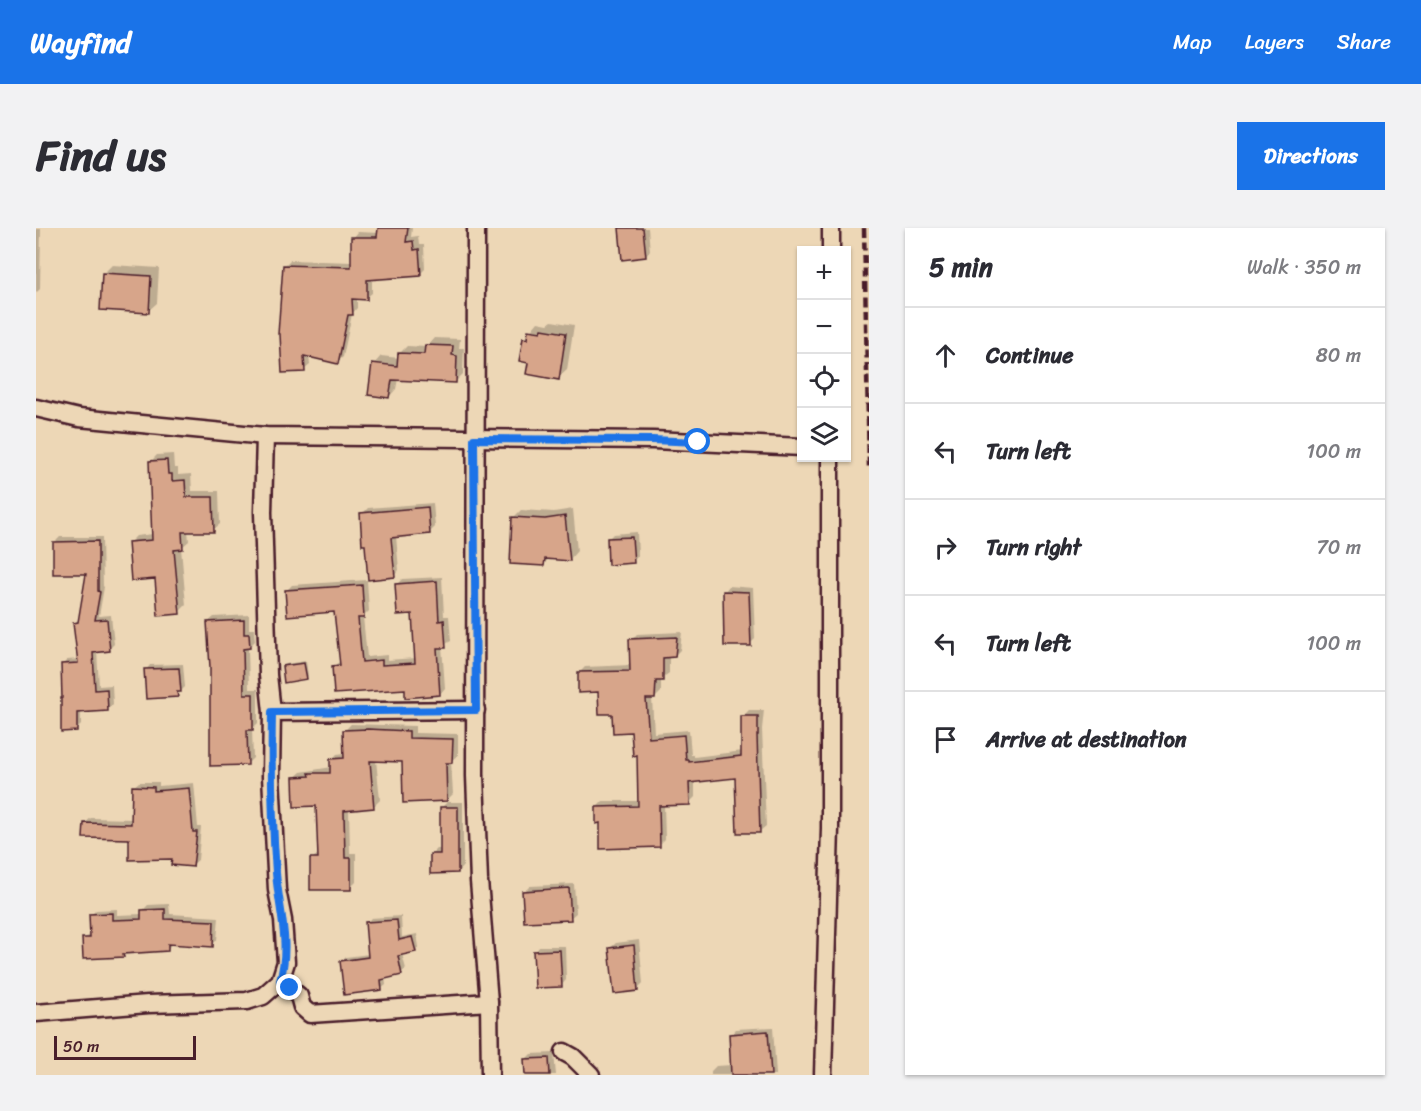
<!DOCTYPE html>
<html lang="en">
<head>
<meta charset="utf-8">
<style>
	:root { --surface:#fff; --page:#f2f2f3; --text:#2b2b33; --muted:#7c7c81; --line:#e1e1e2; --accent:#1a73e8 }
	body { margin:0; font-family:Sriracha,sans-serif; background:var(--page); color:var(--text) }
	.controls { position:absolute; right:18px; top:18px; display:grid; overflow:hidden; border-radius:0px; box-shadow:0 2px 4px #0004 }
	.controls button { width:54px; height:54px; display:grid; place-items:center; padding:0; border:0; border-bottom:2px solid var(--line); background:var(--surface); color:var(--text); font:30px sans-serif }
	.scale { position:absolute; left:18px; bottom:15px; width:142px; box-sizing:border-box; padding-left:6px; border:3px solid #4a1f2b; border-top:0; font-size:16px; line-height:21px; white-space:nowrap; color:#4a1f2b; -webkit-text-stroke:4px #edd7b6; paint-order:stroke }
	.stop { position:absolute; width:18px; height:18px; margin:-14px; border:4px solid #1a73e8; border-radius:50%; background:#fff }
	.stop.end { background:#1a73e8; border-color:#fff; box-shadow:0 2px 6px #0008 }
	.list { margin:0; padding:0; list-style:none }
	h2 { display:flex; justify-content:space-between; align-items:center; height:78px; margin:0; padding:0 24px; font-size:26px }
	h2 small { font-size:20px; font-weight:400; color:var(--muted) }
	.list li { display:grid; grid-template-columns:39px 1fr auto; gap:18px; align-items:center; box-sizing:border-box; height:96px; padding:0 24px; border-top:2px solid var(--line) }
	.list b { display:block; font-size:22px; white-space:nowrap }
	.list em { font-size:20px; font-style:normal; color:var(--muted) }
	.icon { flex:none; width:33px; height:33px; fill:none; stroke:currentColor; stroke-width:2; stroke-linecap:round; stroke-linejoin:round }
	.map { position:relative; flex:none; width:833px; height:847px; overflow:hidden; border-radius:0px }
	header { display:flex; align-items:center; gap:36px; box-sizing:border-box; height:84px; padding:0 30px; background:var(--accent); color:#fff }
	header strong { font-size:28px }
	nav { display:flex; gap:33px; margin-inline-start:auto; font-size:21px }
	.intro { display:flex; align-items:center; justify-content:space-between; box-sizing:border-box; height:144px; padding:0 36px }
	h1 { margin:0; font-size:42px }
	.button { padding:15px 27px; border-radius:0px; background:var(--accent); color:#fff; font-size:21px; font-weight:700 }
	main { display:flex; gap:36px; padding:0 36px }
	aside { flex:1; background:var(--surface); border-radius:0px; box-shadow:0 2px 4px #0004 }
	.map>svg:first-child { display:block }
	.shadow { fill:#0003 }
	.building { fill:#d7a58a; stroke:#4a1f2b; stroke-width:1.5 }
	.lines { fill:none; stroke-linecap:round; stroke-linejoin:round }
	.street-casing { stroke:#4a1f2b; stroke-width:21 }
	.street { stroke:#edd7b6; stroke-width:16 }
	.rail { stroke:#4a1f2b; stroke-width:4.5; stroke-dasharray:9 4.5; stroke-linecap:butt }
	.route { stroke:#1a73e8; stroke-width:8 }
</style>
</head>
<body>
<header>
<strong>Wayfind</strong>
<nav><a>Map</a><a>Layers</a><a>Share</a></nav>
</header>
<div class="intro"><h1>Find us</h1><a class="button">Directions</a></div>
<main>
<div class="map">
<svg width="833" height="847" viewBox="0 0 833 847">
	<rect width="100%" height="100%" fill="#edd7b6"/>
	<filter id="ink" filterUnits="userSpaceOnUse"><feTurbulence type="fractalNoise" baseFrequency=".0167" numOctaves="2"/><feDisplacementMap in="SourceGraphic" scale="12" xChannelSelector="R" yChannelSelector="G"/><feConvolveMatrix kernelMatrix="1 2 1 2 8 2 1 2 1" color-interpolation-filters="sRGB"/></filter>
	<g filter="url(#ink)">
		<g class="shadow">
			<polygon points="344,0 376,0 375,9 382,8 383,17 388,17 389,41 384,46 336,50 336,65 330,70 321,70 321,80 316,86 307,129 301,134 273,128 274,137 268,142 248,38 254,32 317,34 317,10 322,4 343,5"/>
			<polygon points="584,0 612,0 614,23 610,28"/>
			<polygon points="0,1 5,1 4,61 0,65"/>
			<polygon points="76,37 123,40 121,75 112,83 67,46"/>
			<polygon points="516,93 538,97 531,142 522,150 493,134 488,111 502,94 512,96"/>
			<polygon points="398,110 424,111 423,120 428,120 427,146 419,154 362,151 360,161 353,169 338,136 345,128 363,130 363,126 371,118 390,119"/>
			<polygon points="137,226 138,240 142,240 142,247 155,246 156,263 183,263 184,296 177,302 152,303 153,313 145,320 150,377 143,384 94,314 100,308 117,306 115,233 121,227"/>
			<polygon points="397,275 399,299 393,305 360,308 363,342 358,348 326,286 332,280"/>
			<polygon points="537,281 541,323 534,331 514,330 507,336 477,290 485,282 518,284"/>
			<polygon points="601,304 602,328 597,333 572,311 577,306"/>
			<polygon points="24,309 66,309 67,358 68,359 63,388 75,387 78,416 73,421 61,423 63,458 76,457 77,476 72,481 45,483 45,497 40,502 26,437 31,432 43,431 39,395 44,390 52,344 19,314"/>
			<polygon points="406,349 408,388 413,388 415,413 406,418 409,460 404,466 370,460 298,438 304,433 300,382 250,363 256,357 331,352 333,383 327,389 331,429 351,427 351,432 380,430 377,384 361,356 366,351"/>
			<polygon points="693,358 717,360 719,411 714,416 689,363"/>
			<polygon points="213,387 213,401 218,401 219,413 212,420 213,461 222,461 222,495 216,501 217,530 212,535 175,438 172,394 178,389"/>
			<polygon points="646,404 644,422 638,428 633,428 633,445 625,451 625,464 619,470 616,470 618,505 653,502 655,527 658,527 658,529 707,523 707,488 713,482 728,482 726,501 730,598 724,603 701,548 659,553 659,569 653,575 628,576 629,611 623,617 566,594 561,579 567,573 603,573 602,526 596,502 578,484 564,462 543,445 549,439 595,437 595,412 601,406"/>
			<polygon points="270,433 272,448 270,450 248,438 250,436"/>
			<polygon points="147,436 149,459 141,467 110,442 114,437"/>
			<polygon points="315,496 379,498 379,505 422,506 422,527 415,533 417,566 411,572 367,533 340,532 344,572 338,578 313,581 314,625 320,625 320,654 314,660 276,631 283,625 282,577 258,550 265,544 296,539 295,532 301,526 309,525 309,502"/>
			<polygon points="103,554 123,554 123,558 158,555 162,599 165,599 162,632 156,637 94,610 49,595 55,590 97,591 97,559"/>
			<polygon points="411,574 427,574 427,638 422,644 395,627 401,621 406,621 405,580"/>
			<polygon points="538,656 540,685 534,690 488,664 494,658"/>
			<polygon points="133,676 134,686 183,689 181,712 176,717 136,715 131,722 90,725 87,728 48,711 55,706 55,687 60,682 81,681 81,687 107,686 107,682 112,677"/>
			<polygon points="365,688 366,709 381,706 383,719 379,723 366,726 370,741 365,745 349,749 350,757 345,761 305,734 310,729 333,726 330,695 335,690"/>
			<polygon points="603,712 607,756 602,761 574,720 580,715"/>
			<polygon points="504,718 529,718 530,752 525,758 499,724"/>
			<polygon points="737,799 740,847 675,847 675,843 680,838 696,837 695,807 700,801"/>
			<polygon points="518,825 520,847 490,847 489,832 495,826"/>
		</g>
		<g class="building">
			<polygon points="342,0 372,0 370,14 377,13 378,22 383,21 385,48 331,52 331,72 316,71 317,87 312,87 302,136 268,128 269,144 246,145 244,106 242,106 247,37 315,39 315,9 341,9"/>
			<polygon points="583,0 607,0 610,29 586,32"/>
			<polygon points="66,45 115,48 113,85 64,82"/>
			<polygon points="506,101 530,105 523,152 490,146 492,135 483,133 487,110 491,111 492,102 505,104"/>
			<polygon points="389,117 417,118 416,127 421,128 420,155 356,152 353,170 332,167 336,135 361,138 362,125 388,126"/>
			<polygon points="131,232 132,246 136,246 136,253 149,252 150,269 177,269 178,304 146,304 147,321 138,322 144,386 122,388 119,351 95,353 92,314 116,312 113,233"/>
			<polygon points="392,279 394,306 355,310 359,349 332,352 329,317 326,317 324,285"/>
			<polygon points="529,288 534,333 509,331 508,338 474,336 476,289 509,291"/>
			<polygon points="596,309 598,335 572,337 571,310"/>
			<polygon points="62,313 62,363 64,364 59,392 71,391 74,423 57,425 59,462 71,461 72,483 41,485 41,503 25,504 25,470 26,470 25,436 42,435 37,395 42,394 50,346 17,346 17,314"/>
			<polygon points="401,353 403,393 408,392 410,420 401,420 404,467 369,470 369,461 298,466 296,438 304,437 298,384 251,388 249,362 326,357 328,390 322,390 326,434 346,432 346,437 379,435 376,386 361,387 359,356"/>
			<polygon points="687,363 713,364 715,418 688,418"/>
			<polygon points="208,392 208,406 213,406 214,420 207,421 208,466 217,466 217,502 211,502 212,537 174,538 174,439 171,394"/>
			<polygon points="641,409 639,429 627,430 627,453 620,453 619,471 610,471 613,510 648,507 650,532 653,532 653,534 705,528 705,488 722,488 722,507 721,507 724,605 701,605 699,550 653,555 654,577 623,578 624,619 564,621 564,595 560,596 560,579 602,578 601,527 597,528 595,504 577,505 576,486 563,486 562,464 542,465 542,444 594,443 593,411"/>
			<polygon points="268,435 271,451 248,455 246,438"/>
			<polygon points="143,440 145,464 141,464 142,469 110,471 108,441"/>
			<polygon points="332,501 373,503 373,510 417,511 416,535 410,535 411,573 367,575 366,534 334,533 338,580 308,583 308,585 309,630 315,630 315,662 274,662 274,630 282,630 280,578 258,579 257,549 274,548 273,545 294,545 294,531 308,530 307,502"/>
			<polygon points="96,558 118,559 118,563 153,560 157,604 161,604 157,639 135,637 136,631 93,632 93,611 47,610 48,595 95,596"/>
			<polygon points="404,579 422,579 422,645 394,646 394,626 404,626"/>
			<polygon points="533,660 535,692 488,694 486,663"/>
			<polygon points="129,681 129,691 178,693 177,719 132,716 132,723 87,726 88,729 47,731 46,710 54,710 53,686 76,685 76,692 105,691 105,682"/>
			<polygon points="361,692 363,712 376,709 380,724 362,728 366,747 345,752 346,762 308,767 304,733 332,729 329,694"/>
			<polygon points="598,717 602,763 578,766 573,720"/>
			<polygon points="524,722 526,759 499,760 497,723"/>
			<polygon points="732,803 735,847 695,847 693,806"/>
			<polygon points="513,830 514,847 489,847 488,831"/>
		</g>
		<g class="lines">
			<defs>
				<g id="street">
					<polyline points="440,0 439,548 443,653 453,774 454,847"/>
					<polyline points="795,0 795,22"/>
					<polyline points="0,180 43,190 229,208 617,212 766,219"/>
					<polyline points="236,484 440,482"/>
					<polyline points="244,753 263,768 266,779 274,786 453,774"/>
					<polyline points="0,785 112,776 211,773 227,768 244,753 250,734 247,692 241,662 235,548 236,484 232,447 227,284 229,208"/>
					<polyline points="528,824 537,829 555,847"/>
					<polyline points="787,847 794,600 794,230"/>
				</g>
			</defs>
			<use href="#street" class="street-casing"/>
			<use href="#street" class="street"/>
			<polyline class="rail" points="828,0 833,241"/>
		</g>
	</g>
	<g class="lines" filter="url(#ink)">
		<path class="route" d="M254 760 244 753C255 714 243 683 240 645 236 591 235 538 236 484L440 482 438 211 616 212 662 214"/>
	</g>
</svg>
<div class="controls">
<button>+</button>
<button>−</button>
<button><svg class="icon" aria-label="locate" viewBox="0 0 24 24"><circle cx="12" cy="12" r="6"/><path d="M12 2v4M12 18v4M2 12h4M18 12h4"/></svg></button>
<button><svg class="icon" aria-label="layers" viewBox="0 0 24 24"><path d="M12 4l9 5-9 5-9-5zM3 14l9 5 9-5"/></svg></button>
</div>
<div class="scale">50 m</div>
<div class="stop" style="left:662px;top:214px"></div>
<div class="stop end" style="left:254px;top:760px"></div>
</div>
<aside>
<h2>5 min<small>Walk · 350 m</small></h2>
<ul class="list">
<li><svg class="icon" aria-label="ahead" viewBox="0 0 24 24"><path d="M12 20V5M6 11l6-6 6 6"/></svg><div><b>Continue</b></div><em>80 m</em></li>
<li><svg class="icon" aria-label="left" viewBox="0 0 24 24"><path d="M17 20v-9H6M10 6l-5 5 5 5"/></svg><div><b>Turn left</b></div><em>100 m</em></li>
<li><svg class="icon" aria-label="right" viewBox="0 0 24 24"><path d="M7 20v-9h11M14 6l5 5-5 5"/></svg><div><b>Turn right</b></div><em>70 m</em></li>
<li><svg class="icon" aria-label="left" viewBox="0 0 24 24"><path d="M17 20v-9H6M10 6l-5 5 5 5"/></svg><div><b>Turn left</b></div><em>100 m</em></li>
<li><svg class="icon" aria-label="arrive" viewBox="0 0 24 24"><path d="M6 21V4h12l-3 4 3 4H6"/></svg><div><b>Arrive at destination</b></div></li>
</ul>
</aside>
</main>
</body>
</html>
